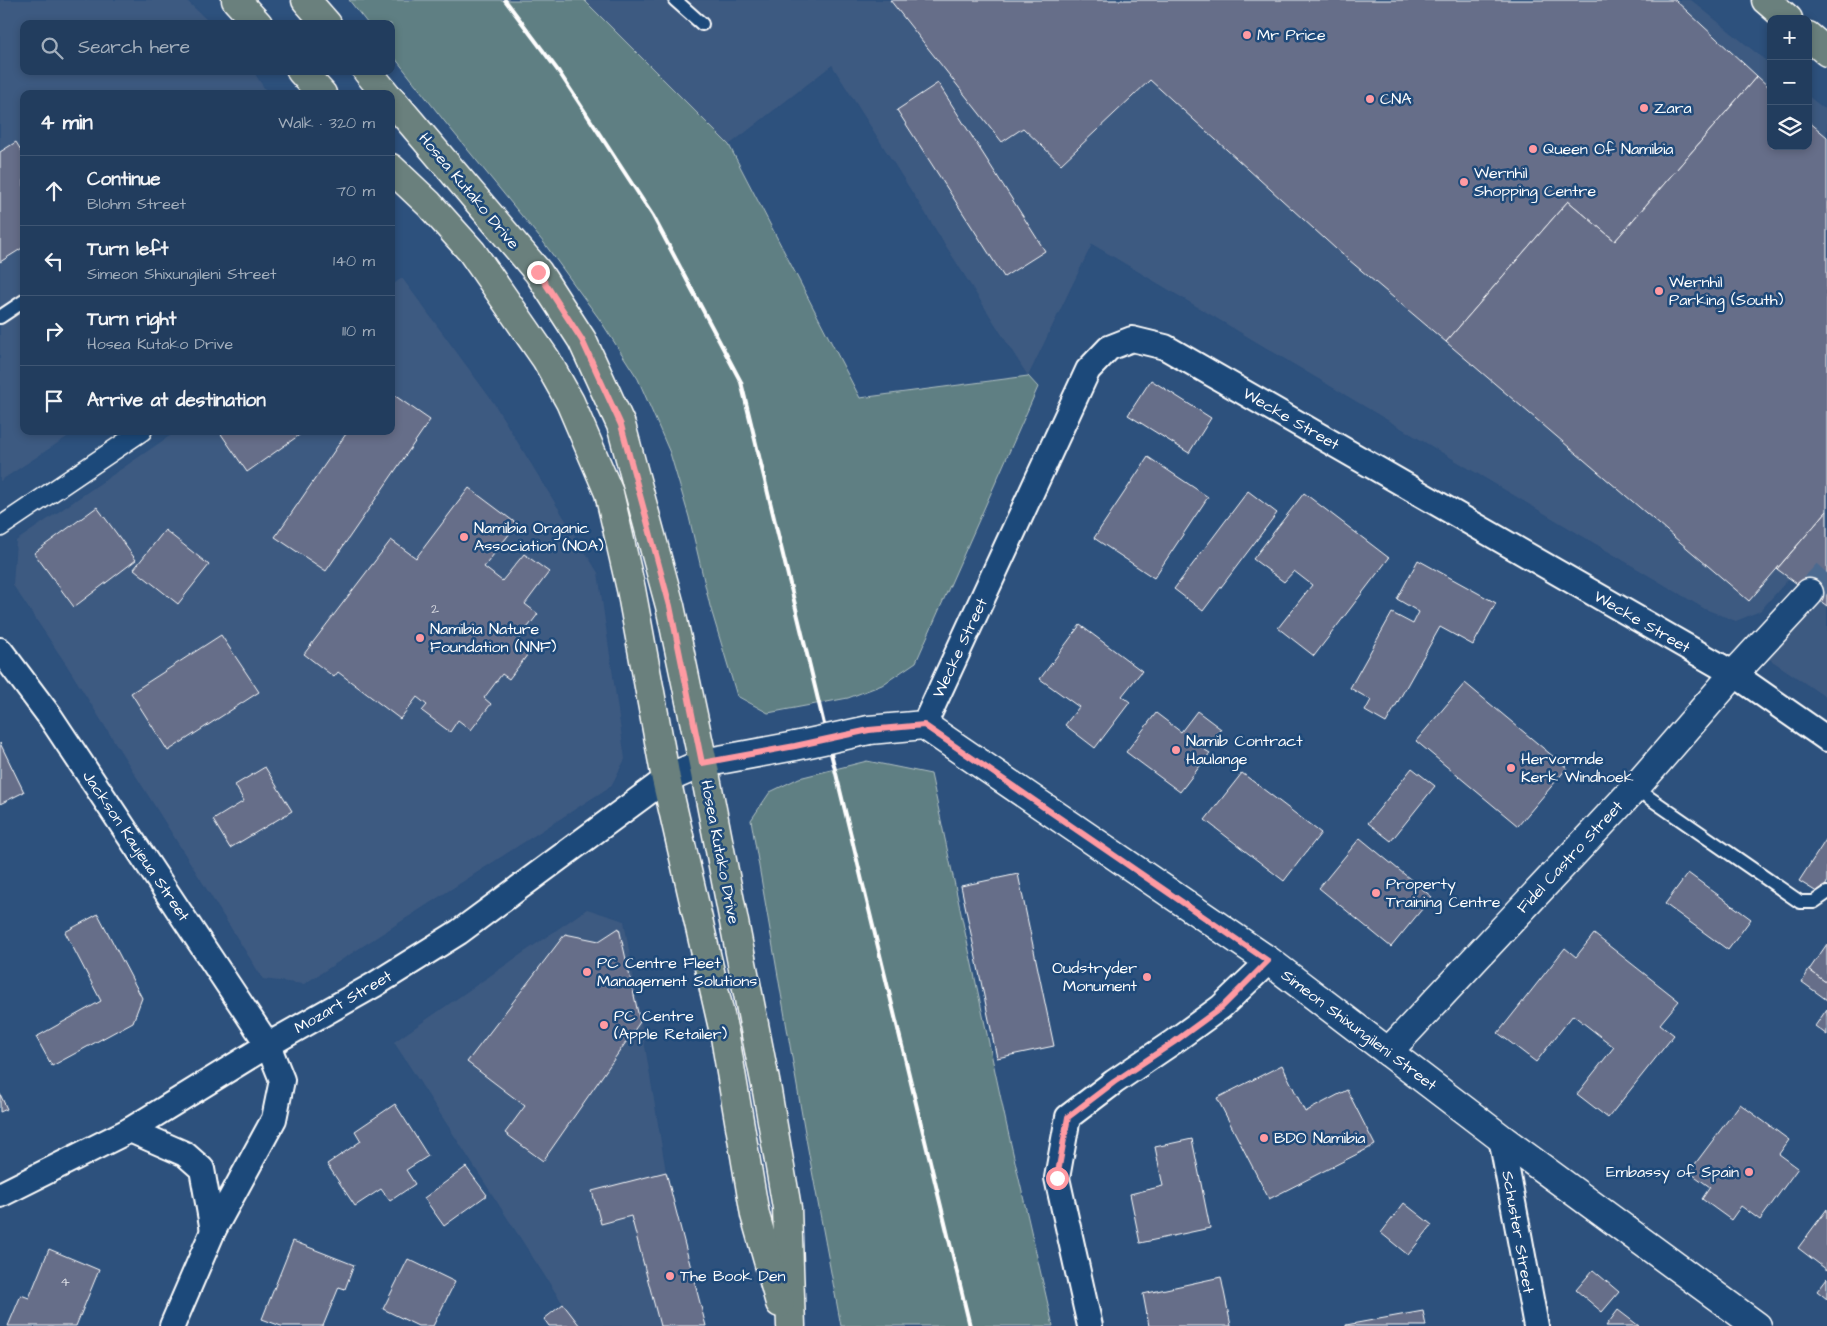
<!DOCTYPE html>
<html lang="en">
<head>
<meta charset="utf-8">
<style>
	:root { --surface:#223d5e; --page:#2e4867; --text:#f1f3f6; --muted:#a2aebc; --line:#3f5673 }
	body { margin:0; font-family:"Architects Daughter",sans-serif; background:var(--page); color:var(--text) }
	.controls { position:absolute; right:15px; top:15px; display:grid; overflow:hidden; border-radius:10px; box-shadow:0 2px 8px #0003 }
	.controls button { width:45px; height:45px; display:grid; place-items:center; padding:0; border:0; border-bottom:1px solid var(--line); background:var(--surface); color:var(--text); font:25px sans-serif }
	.stop { position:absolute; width:15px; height:15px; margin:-11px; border:4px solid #ff9aa2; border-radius:50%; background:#fff }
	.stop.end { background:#ff9aa2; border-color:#fff; box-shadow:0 1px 5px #0008 }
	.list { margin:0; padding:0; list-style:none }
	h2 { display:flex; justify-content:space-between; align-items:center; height:65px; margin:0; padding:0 20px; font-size:21px }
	h2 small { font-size:16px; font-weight:400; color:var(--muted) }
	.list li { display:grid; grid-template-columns:32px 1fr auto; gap:15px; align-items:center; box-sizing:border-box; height:70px; padding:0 20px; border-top:1px solid var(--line) }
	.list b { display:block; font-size:19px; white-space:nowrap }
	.list p { margin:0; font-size:16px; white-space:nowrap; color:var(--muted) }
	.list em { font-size:16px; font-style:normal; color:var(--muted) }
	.icon { flex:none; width:28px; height:28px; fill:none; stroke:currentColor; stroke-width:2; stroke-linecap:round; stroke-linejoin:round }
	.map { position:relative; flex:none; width:1827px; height:1326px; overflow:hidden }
	.search { position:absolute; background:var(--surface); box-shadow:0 2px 8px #0003; left:20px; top:20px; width:375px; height:55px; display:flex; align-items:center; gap:12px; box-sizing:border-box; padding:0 18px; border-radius:10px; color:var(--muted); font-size:19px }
	.panel { position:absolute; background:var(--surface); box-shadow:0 2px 8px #0003; left:20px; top:90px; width:375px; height:345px; border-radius:10px }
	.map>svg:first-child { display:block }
	.built { fill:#3e5a81 }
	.green { fill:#5f7f83; stroke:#afbfc1 }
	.building { fill:#666e89; stroke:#fff }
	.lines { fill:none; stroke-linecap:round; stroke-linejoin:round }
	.tertiary-tunnel { stroke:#4c6b90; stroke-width:28; stroke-dasharray:28 14; stroke-linecap:butt }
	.service-casing { stroke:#fff; stroke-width:16 }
	.pedestrian-casing { stroke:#fff; stroke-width:22 }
	.minor-casing { stroke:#fff; stroke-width:28 }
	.tertiary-casing { stroke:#fff; stroke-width:31 }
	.primary-casing { stroke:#fff; stroke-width:31 }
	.service { stroke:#1f4a7a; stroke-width:12 }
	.pedestrian { stroke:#1f4a7a; stroke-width:19 }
	.minor { stroke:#1f4a7a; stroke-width:24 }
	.tertiary { stroke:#1f4a7a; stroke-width:28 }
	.primary { stroke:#6a807d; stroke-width:28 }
	.rail { stroke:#fff; stroke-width:4 }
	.tertiary-bridge-casing { stroke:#fff; stroke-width:31; stroke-linecap:butt }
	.tertiary-bridge { stroke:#1f4a7a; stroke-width:28 }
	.route { stroke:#ff9aa2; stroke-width:6 }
	.poi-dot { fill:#ff9aa2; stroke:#1f4a7a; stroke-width:2 }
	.labels { text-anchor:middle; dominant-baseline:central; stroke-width:5; stroke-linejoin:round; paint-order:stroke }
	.number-label { font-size:14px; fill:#d9dbe2 }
	.poi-label { font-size:16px; fill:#fff; stroke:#1f4a7a; text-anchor:start }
	.street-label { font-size:16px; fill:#fff; stroke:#1f4a7a }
</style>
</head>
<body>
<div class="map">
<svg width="1827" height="1326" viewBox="0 0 1827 1326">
	<rect width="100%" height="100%" fill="#2d517d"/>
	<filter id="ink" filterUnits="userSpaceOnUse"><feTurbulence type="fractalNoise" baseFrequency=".02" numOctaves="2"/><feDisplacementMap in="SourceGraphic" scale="10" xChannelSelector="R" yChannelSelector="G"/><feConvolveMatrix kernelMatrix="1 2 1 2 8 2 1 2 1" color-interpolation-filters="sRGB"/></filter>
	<g filter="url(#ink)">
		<g class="built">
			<polygon points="0,0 186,0 211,24 24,24 24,71 253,71 268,94 24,94 24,431 76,431 0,481"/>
			<polygon points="584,0 1691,0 1771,65 1771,146 1808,146 1808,96 1827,111 1827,536 1760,611 1736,621 1705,609 1092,244 1028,376 832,65 729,145"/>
			<polygon points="402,278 493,402 598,573 625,759 611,786 304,984 263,979 66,664 13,585 16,541 177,431 391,431 391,286"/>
			<polygon points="1827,573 1827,698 1756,650"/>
			<polygon points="587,909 624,921 666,1172 706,1326 580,1326 563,1304 394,1042"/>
		</g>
		<g class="green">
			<polygon points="349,0 584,0 729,145 860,398 1028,376 1038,387 916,662 882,685 848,698 768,713 737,696 710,606 689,517 670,453 638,379 600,320 544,243 445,122 391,53 391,24 368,24"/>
			<polygon points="867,761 931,774 1007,1127 1053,1326 841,1326 807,1144 751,820 770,792 799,778"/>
		</g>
		<g class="building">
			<polygon points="890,0 1675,0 1757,76 1615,241 1568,201 1446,342 1336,249 1150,80 1061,164 1023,128 1002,142"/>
			<polygon points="1757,76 1771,89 1771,146 1808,146 1808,121 1827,137 1827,511 1749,601 1446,342 1568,201 1615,241"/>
			<polygon points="938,83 1045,251 1004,277 897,110"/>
			<polygon points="16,142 24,155 24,247 0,262 0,152"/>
			<polygon points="1151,380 1211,418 1189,453 1128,415"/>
			<polygon points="391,393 430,420 326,571 275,537 348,431 391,431"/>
			<polygon points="219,431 305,431 247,472"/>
			<polygon points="1148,457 1208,497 1154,578 1094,538"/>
			<polygon points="469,488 517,524 484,567 502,581 524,554 549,572 525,604 538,614 518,640 531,650 509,679 502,674 484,698 491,704 471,730 458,720 450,732 422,711 427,705 417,697 400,719 338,672 334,677 304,654 391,540 416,558"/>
			<polygon points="1248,491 1277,513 1203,611 1174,589"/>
			<polygon points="1304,493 1389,558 1314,656 1278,628 1312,585 1294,571 1284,582 1253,559"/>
			<polygon points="97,507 136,560 74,607 34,553"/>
			<polygon points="1827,511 1827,606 1777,569"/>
			<polygon points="165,530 209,565 178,604 134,569"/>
			<polygon points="1418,560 1496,603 1473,645 1440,627 1386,723 1365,711 1371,700 1350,688 1392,613 1413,624 1419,612 1397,599"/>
			<polygon points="1080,625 1142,671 1122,696 1130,702 1095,748 1065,725 1079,707 1040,679"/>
			<polygon points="221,635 259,692 168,751 131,693"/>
			<polygon points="1465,683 1567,768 1518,826 1416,741"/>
			<polygon points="1197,711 1221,729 1205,750 1210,753 1180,792 1126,752 1156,713 1181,732"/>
			<polygon points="0,743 24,792 0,804"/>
			<polygon points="265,767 292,811 230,848 213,820 244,801 235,785"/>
			<polygon points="1412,768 1435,786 1391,841 1368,823"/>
			<polygon points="1242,773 1321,833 1284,881 1205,820"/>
			<polygon points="1360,838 1432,897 1391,947 1319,888"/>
			<polygon points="1827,838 1827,883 1820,894 1799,881"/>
			<polygon points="1688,873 1751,919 1728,950 1665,904"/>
			<polygon points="1018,874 1054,1046 997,1058 961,886"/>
			<polygon points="98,914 142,998 133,1022 52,1066 36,1037 101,1001 65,932"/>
			<polygon points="619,928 640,1022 543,1161 505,1133 525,1106 467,1062 565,934 599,941"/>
			<polygon points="1594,934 1679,1001 1660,1024 1674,1035 1608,1118 1577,1094 1614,1047 1573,1015 1536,1062 1498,1033 1565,948 1576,957"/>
			<polygon points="1827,944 1827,983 1809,970"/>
			<polygon points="1809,970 1827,983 1827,1000 1802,982"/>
			<polygon points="1827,1009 1827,1035 1815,1026"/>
			<polygon points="1282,1065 1305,1112 1347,1090 1375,1145 1269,1199 1217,1098"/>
			<polygon points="0,1094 7,1109 0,1112"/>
			<polygon points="395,1104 428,1156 406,1170 415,1184 390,1201 381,1189 355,1206 327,1164 361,1141 355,1131"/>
			<polygon points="1740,1104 1789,1140 1779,1154 1798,1168 1760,1220 1741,1206 1731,1220 1702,1199 1710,1187 1689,1172"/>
			<polygon points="1192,1139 1210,1228 1140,1243 1130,1194 1163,1186 1155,1147"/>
			<polygon points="466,1167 487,1195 444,1226 424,1198"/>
			<polygon points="666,1172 706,1326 660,1326 631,1216 601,1224 592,1191"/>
			<polygon points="1404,1203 1432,1225 1408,1255 1381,1233"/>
			<polygon points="1827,1209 1827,1270 1798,1248"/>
			<polygon points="293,1241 354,1265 345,1289 339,1287 323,1326 281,1326 262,1319"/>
			<polygon points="49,1249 99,1270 76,1326 8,1326 21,1295 29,1298"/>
			<polygon points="408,1259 455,1282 433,1326 418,1326 383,1309"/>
			<polygon points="1593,1270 1619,1292 1602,1312 1576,1290"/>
			<polygon points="1221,1277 1231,1326 1149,1326 1143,1294"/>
			<polygon points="1827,1278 1827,1299 1817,1291"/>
			<polygon points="563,1304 580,1326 549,1326 544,1319"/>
			<polygon points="1618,1310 1639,1326 1606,1326"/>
			<polygon points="1423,1311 1426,1326 1346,1326 1346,1325"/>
		</g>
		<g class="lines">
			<polyline class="tertiary-tunnel" points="1809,593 1827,573"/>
			<defs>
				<g id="service">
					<polyline points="675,0 702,24"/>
					<polyline points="0,317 24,301"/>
					<polyline points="1635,788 1800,902 1814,902 1827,893"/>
				</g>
				<polyline id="pedestrian" points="0,527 142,431"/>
				<g id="minor">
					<polyline points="0,650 51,718 268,1045 282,1080 274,1119 213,1231 172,1326"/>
					<polyline points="924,725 1088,370 1109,348 1132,339 1165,347 1734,674 1827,739"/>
					<polyline points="130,1130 185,1154 202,1169 213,1231"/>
					<polyline points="1501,1138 1536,1326"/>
					<polyline points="0,1195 130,1130 268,1045 374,985 459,932 666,779"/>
					<polyline points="1090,1326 1057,1178 1068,1117 1114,1082 1173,1042 1221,1007 1269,961"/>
				</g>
				<g id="tertiary">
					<polyline points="869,730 924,725 1269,961 1501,1138 1757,1326"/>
					<polyline points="666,779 703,763 795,746"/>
					<polyline points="1388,1052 1635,788 1734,674 1809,593"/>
				</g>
				<g id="primary">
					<polyline points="236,0 258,24"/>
					<polyline points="306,0 327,24"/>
					<polyline points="1766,0 1788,19"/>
					<polyline points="1808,36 1827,52"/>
					<polyline points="301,71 322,94"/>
					<polyline points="367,71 386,94"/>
					<polyline points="391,99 538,272 582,340 621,425 670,606 703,763 767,1091 787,1208 791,1326"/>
					<polyline points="391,168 429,204 472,252 546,359 570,402 609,493 631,589 666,779 725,1037 755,1215 780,1303"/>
				</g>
			</defs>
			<use href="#service" class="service-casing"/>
			<use href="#pedestrian" class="pedestrian-casing"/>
			<use href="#minor" class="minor-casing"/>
			<use href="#tertiary" class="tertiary-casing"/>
			<use href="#primary" class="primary-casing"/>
			<use href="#service" class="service"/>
			<use href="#pedestrian" class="pedestrian"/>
			<use href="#minor" class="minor"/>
			<use href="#tertiary" class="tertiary"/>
			<use href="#primary" class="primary"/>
			<polyline class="rail" points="505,0 559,72 653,216 741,382 970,1326"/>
			<defs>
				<polyline id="tertiary-bridge" points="795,746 869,730"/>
			</defs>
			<use href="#tertiary-bridge" class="tertiary-bridge-casing"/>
			<use href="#tertiary-bridge" class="tertiary-bridge"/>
		</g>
	</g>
	<g class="lines" filter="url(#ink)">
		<polyline class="route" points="538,272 582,340 621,425 670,606 702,763 795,746 869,730 924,725 1268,961 1222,1007 1174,1042 1114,1082 1068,1117 1057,1178"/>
	</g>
	<g class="poi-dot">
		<circle cx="1247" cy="35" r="5"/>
		<circle cx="1370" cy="99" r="5"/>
		<circle cx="1644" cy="108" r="5"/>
		<circle cx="1533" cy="149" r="5"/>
		<circle cx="1464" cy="182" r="5"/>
		<circle cx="1659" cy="291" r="5"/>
		<circle cx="464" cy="537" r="5"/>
		<circle cx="420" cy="638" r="5"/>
		<circle cx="1176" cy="750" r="5"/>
		<circle cx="1511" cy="768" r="5"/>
		<circle cx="1376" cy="893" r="5"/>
		<circle cx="587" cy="972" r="5"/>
		<circle cx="1147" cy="977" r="5"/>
		<circle cx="604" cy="1025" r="5"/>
		<circle cx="1264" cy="1138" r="5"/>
		<circle cx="1749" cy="1172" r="5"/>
		<circle cx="670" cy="1276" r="5"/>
	</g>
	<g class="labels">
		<g class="number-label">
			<text x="435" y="609">2</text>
			<text x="65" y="1282">4</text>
		</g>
		<g class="poi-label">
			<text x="1257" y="35">Mr Price</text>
			<text x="1380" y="99">CNA</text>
			<text x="1654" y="108">Zara</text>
			<text x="1543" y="149">Queen Of Namibia</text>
			<text x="1474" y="173">Wernhil<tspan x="1474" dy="18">Shopping Centre</tspan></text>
			<text x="1669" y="282">Wernhil<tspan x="1669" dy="18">Parking (South)</tspan></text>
			<text x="474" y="528">Namibia Organic<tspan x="474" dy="18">Association (NOA)</tspan></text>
			<text x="430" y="629">Namibia Nature<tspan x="430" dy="18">Foundation (NNF)</tspan></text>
			<text x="1186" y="741">Namib Contract<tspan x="1186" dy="18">Haulange</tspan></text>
			<text x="1521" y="759">Hervormde<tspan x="1521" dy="18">Kerk Windhoek</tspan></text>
			<text x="1386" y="884">Property<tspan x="1386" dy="18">Training Centre</tspan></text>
			<text x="597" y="963">PC Centre Fleet<tspan x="597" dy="18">Management Solutions</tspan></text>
			<text x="1137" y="968" text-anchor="end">Oudstryder<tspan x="1137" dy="18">Monument</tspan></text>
			<text x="614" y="1016">PC Centre<tspan x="614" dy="18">(Apple Retailer)</tspan></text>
			<text x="1274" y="1138">BDO Namibia</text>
			<text x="1739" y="1172" text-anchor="end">Embassy of Spain</text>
			<text x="680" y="1276">The Book Den</text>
		</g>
		<g class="street-label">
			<text transform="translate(469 191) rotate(50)">Hosea Kutako Drive</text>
			<text transform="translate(1291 419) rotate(30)">Wecke Street</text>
			<text transform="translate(1642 622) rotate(30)">Wecke Street</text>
			<text transform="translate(960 648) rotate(-65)">Wecke Street</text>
			<text transform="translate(136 846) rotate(56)">Jackson Kaujeua Street</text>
			<text transform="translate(720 852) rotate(79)">Hosea Kutako Drive</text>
			<text transform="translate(1570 857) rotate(-47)">Fidel Castro Street</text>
			<text transform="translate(343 1002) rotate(-30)">Mozart Street</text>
			<text transform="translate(1359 1030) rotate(37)">Simeon Shixungileni Street</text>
			<text transform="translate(1518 1232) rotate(80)">Schuster Street</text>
		</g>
	</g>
</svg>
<div class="controls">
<button>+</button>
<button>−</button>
<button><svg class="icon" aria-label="layers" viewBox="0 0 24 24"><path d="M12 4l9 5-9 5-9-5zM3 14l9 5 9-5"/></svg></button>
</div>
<div class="stop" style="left:1057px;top:1178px"></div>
<div class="stop end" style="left:538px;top:272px"></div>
<div class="search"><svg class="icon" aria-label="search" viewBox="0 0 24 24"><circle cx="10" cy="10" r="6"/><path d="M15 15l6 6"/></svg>Search here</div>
<section class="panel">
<h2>4 min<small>Walk · 320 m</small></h2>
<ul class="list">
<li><svg class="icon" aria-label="ahead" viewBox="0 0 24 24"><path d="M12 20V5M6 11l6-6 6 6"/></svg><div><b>Continue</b><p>Blohm Street</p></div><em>70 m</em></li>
<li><svg class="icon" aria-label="left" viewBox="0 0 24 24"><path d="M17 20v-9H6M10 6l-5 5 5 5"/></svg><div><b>Turn left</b><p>Simeon Shixungileni Street</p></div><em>140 m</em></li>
<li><svg class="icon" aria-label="right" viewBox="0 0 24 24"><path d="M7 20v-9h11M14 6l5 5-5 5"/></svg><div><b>Turn right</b><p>Hosea Kutako Drive</p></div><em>110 m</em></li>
<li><svg class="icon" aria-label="arrive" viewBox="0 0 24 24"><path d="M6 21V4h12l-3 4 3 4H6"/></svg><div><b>Arrive at destination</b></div></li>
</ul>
</section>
</div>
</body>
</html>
